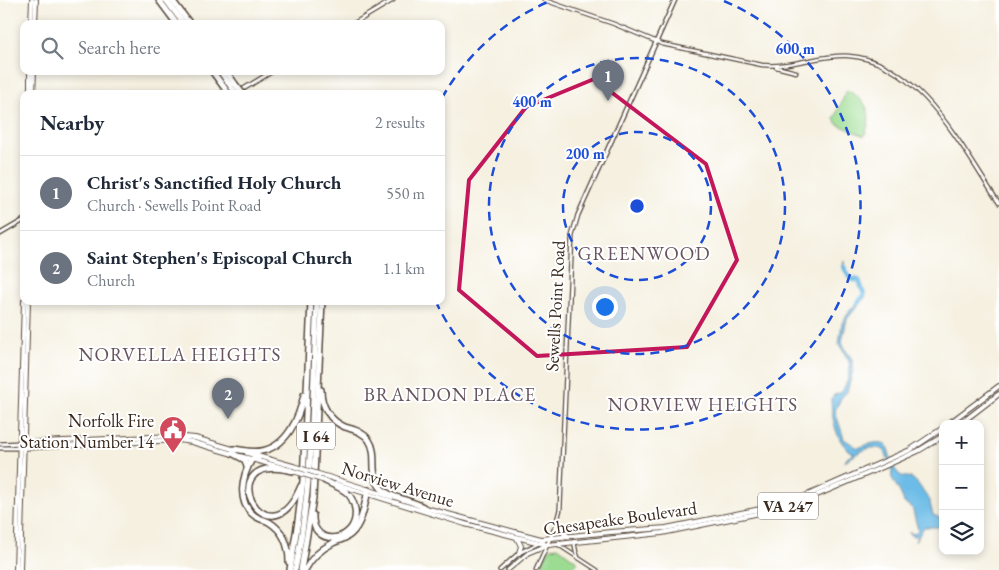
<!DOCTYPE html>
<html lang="en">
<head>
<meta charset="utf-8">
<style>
	:root { --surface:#fff; --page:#f2f2f3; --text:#1f2937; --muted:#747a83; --line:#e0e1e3; --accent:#ea580c }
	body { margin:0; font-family:"EB Garamond",serif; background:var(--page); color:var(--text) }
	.controls { position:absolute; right:15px; bottom:15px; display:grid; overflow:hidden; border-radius:10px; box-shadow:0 2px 8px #0003 }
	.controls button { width:45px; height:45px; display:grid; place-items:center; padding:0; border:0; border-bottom:1px solid var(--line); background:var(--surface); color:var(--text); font:25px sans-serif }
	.you { position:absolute; left:604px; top:306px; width:18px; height:18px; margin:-12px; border:4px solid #fff; border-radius:50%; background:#1a73e8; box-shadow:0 0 0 8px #1a73e833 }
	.badge { display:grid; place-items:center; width:32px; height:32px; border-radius:50%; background:var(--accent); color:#fff; font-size:16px; font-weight:700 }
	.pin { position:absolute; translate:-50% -41px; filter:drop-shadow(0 1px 2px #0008) }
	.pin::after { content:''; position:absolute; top:26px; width:18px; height:15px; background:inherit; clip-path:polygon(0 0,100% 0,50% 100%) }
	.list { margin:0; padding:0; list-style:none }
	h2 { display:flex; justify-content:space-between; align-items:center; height:65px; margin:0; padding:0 20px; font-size:21px }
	h2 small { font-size:16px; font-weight:400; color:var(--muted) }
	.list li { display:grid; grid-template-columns:32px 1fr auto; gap:15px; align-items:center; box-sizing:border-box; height:75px; padding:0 20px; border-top:1px solid var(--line) }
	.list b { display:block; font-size:19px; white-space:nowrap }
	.list p { margin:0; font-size:16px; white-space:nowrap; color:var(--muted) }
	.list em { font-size:16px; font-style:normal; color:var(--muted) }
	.icon { flex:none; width:28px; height:28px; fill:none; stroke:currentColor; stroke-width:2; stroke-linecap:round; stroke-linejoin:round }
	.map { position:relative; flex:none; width:999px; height:570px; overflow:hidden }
	.search { position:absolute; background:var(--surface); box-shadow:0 2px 8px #0003; left:20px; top:20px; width:425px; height:55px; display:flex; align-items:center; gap:12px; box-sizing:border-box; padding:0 18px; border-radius:10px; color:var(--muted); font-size:19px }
	.panel { position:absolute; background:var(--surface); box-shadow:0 2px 8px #0003; left:20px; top:90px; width:425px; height:215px; border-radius:10px }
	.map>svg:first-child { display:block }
	.green { fill:#9bdc92; stroke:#6b8358 }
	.water { fill:#6cbce7; stroke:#547382 }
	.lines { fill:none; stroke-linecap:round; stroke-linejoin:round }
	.river { stroke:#6cbce7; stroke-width:4.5 }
	.tertiary-casing { stroke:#57483b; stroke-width:5 }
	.secondary-casing { stroke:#57483b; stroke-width:5.5 }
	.primary-casing { stroke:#57483b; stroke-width:6 }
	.motorway-casing { stroke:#57483b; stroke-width:8 }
	.tertiary { stroke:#fff; stroke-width:2.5 }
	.secondary { stroke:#fff; stroke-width:3 }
	.primary { stroke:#fff; stroke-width:4 }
	.motorway { stroke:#fff; stroke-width:5 }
	.primary-bridge-casing { stroke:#57483b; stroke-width:6; stroke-linecap:butt }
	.motorway-bridge-casing { stroke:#57483b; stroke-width:8; stroke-linecap:butt }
	.primary-bridge { stroke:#fff; stroke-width:4 }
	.motorway-bridge { stroke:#fff; stroke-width:5 }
	.marked { fill:none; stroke:#c2185b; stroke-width:4; stroke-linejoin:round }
	.ring { fill:none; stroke:#1d4ed8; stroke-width:2.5; stroke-dasharray:9 6 }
	.labels { text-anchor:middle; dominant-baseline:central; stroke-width:4; stroke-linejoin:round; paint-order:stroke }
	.shield { fill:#fff; stroke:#766a62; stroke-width:1 }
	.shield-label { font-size:16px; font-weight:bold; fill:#3b2a1e }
	.street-label { font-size:18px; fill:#3b2a1e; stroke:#fff }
	.poi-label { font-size:18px; fill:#3b2a1e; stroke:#fff; text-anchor:end }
	.neighbourhood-label { font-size:19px; letter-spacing:1px; fill:#67545e; stroke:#fff }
	.centre { fill:#1d4ed8; stroke:#fff; stroke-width:2.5 }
	.ring-label { font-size:15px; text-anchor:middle; font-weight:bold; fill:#1d4ed8; stroke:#fff; stroke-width:4; stroke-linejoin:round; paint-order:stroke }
</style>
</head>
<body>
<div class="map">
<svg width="999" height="570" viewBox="0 0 999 570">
	<rect width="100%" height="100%" fill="#fff"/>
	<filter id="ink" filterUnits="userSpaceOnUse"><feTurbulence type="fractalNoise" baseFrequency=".02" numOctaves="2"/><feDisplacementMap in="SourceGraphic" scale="10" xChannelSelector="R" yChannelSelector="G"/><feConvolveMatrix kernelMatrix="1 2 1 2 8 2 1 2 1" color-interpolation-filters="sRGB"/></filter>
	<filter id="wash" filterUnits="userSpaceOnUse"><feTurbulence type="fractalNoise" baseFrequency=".0096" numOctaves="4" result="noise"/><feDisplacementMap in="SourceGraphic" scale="20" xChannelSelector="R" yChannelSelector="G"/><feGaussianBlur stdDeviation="1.12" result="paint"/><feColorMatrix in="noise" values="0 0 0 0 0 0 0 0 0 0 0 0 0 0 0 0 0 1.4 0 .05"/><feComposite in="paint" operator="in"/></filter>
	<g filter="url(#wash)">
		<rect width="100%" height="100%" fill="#f5f0e0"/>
		<g class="green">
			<path d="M847 90C868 101 874 115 864 136L837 124 834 119Z"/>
			<polygon points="558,547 578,562 572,570 555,570 550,567 548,568 542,563 550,548"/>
		</g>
		<path class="water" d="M844 261C843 267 847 274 852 278H857L858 279 866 296 847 319 842 341 844 348 852 359 853 370 847 392 841 398 835 411 844 439 858 448C900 431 882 458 899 474 903 478 909 476 913 479 921 485 923 494 930 500V503L933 515 943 519V527H924L915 542 917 536H912L909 532 914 534 918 530 912 507 904 503C903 496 896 486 892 478 891 475 892 473 892 470 891 464 886 457 885 451 871 442 856 454 845 462L847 458 854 453C836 445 832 418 831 400L834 395 842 392 848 379 850 368 849 361 839 344 842 323 851 309 863 298 865 293 858 279H851L848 277 843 266Z"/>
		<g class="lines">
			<polyline class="river" points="844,267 849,277 853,280 859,280 864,295 858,303"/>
		</g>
	</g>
	<g filter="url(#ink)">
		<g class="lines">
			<defs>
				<g id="tertiary">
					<path d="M544 0 614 24 662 44 762 65C791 68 820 54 849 56 920 61 963 150 999 203"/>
					<polyline points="776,67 796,72"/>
					<polyline points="574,541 576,552 578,557"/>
					<polyline points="557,544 597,570"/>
				</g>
				<g id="secondary">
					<polyline points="353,24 393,0"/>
					<polyline points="240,91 273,71"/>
					<polyline points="0,234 24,220"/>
					<polyline points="0,444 20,443"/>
					<polyline points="0,448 20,448"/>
					<polyline points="500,570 519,553 545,540"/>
					<polyline points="508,570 528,553 547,545"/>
					<polyline points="536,570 556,525 560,509 572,236 578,215 675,0"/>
				</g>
				<g id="primary">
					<polyline points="31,24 32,0"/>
					<polyline points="35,24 36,0"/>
					<polyline points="30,94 30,71"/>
					<polyline points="33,94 34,71"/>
					<polyline points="948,424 999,386"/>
					<polyline points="960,424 999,394"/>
					<polyline points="20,443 174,436 195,438 236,450"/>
					<polyline points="20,448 179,440 192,442 233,454"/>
					<polyline points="247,453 293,466"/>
					<polyline points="240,456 284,468"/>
					<polyline points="325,476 392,497"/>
					<polyline points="336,484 465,524 548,545 662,533 780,509 817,495 885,466 918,451 943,436"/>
					<polyline points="422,507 541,539 611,532 666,528 775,506 796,500 910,450 943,428"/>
					<polyline points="556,525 561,531 568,536"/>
					<polyline points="517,538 521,546 519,553"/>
					<polyline points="16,570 24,301"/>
					<polyline points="20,570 28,301"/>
				</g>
				<g id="motorway">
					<polyline points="159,0 177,24"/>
					<polyline points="166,0 184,24"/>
					<polyline points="172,0 190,24"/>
					<polyline points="212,71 229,94"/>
					<polyline points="220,71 232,88"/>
					<polyline points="226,71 235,84"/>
					<path d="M321 390C321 406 330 421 345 427 354 430 362 431 369 440 379 455 368 473 381 488 391 499 410 499 423 507"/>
					<path d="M234 449C243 450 252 453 261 451 287 447 299 418 304 395"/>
					<polyline points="232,453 245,460 247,467"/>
					<path d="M259 457 252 459C242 476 236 503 255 516 259 519 265 520 269 522 284 531 289 546 289 562"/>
					<path d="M293 471C207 450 267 568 301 486"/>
					<path d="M313 515C311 549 360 543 355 509 354 503 351 496 346 492 340 487 331 484 325 481"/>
					<polyline points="290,570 298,521 303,481 311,301"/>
					<path d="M295 570C314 482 312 391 317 301"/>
					<polyline points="301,570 313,498 322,301"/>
					<path d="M305 570C311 558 321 549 333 543 339 540 346 539 351 534 362 524 365 504 368 490"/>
				</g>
			</defs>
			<use href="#tertiary" class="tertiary-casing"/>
			<use href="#secondary" class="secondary-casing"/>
			<use href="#primary" class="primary-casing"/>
			<use href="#motorway" class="motorway-casing"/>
			<use href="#tertiary" class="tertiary"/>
			<use href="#secondary" class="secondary"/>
			<use href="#primary" class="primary"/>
			<use href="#motorway" class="motorway"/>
			<defs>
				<g id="primary-bridge">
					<polyline points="293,466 325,476"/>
					<polyline points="293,471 325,481"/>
				</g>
				<g id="motorway-bridge">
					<polyline points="235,84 243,94"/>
					<polyline points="232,88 237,94"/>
				</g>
			</defs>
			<use href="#primary-bridge" class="primary-bridge-casing"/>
			<use href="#motorway-bridge" class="motorway-bridge-casing"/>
			<use href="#primary-bridge" class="primary-bridge"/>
			<use href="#motorway-bridge" class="motorway-bridge"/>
		</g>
	</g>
	<path class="marked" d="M594 79 706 164 737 260 687 347 537 356 459 290 469 180 526 107Z"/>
	<g class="ring">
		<circle cx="637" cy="206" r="74"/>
		<circle cx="637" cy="206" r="148"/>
		<path d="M442 98A223 223 0 0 1 550 1M724 1A223 223 0 1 1 436 302"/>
	</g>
	<defs>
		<symbol id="civic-pin" viewBox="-11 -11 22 30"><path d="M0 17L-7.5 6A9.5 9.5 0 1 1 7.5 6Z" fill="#d1495b" stroke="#fff"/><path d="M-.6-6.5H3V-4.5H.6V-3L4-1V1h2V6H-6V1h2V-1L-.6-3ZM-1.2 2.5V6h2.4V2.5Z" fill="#fff"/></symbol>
	</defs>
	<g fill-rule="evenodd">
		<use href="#civic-pin" x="157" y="414" width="32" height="43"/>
	</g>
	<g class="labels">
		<g class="shield">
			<rect x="297" y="422.5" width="38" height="27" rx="4"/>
			<rect x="758" y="492.5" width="60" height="27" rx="4"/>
		</g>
		<g class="shield-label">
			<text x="316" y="436">I 64</text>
			<text x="788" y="506">VA 247</text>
		</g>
		<g class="street-label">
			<text transform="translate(555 306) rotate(-87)">Sewells Point Road</text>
			<text transform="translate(398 484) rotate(17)">Norview Avenue</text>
			<text transform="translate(620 518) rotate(-8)">Chesapeake Boulevard</text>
		</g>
		<g class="poi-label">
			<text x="154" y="420">Norfolk Fire<tspan x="154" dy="21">Station Number 14</tspan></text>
		</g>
		<g class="neighbourhood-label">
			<text x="644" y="253">GREENWOOD</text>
			<text x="180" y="354">NORVELLA HEIGHTS</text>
			<text x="450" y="394">BRANDON PLACE</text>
			<text x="703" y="404">NORVIEW HEIGHTS</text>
		</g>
	</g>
	<circle cx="637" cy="206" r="8" class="centre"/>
	<g class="ring-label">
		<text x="795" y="54">600 m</text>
		<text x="532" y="107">400 m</text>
		<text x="585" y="159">200 m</text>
	</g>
</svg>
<div class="controls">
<button>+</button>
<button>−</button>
<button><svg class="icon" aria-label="layers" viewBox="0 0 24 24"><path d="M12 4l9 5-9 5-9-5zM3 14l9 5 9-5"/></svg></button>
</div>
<div class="you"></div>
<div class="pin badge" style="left:608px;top:101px;background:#6b7280">1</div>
<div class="pin badge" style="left:228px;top:419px;background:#6b7280">2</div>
<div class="search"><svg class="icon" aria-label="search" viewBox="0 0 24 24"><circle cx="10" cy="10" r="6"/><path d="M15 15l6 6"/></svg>Search here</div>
<section class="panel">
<h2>Nearby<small>2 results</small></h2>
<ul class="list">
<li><span class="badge" style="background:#6b7280">1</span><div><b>Christ's Sanctified Holy Church</b><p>Church · Sewells Point Road</p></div><em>550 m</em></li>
<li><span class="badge" style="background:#6b7280">2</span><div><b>Saint Stephen's Episcopal Church</b><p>Church</p></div><em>1.1 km</em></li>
</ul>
</section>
</div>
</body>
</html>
